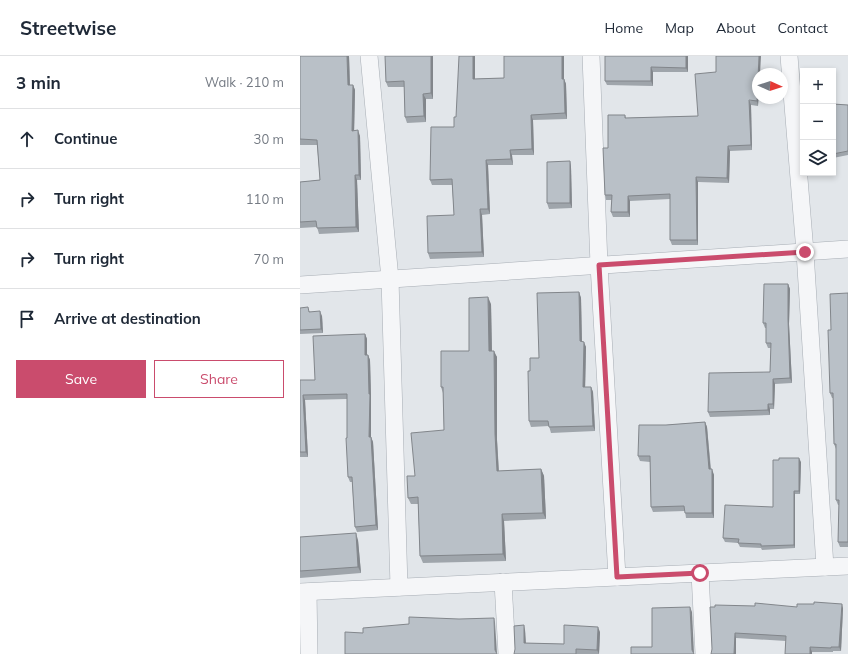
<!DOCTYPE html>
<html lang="en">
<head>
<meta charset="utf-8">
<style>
	:root { --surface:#fff; --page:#f6f6f7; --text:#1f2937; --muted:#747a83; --line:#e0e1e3; --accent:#ca4c6d }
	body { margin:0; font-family:Mulish,sans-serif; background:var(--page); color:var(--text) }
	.controls { position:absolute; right:12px; top:12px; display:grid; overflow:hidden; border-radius:0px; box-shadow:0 2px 6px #0003 }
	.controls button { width:36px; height:36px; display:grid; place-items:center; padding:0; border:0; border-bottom:1px solid var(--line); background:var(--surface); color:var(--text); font:20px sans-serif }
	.compass { position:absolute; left:452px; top:12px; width:36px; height:36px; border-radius:50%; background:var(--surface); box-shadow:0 2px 6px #0003; rotate:93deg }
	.stop { position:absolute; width:12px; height:12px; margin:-9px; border:3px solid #ca4c6d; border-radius:50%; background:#fff }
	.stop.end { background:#ca4c6d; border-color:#fff; box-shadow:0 1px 4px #0008 }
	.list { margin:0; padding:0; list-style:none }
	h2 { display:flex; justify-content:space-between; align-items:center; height:52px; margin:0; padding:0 16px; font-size:17px }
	h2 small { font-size:13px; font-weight:400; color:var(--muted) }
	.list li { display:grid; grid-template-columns:26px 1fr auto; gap:12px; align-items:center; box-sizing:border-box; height:60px; padding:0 16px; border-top:1px solid var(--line) }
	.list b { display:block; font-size:15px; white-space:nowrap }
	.list em { font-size:13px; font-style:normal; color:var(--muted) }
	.actions { display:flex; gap:8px; padding:12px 16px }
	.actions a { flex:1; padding:9px 0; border:1px solid var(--accent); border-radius:0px; text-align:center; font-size:14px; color:var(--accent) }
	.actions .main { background:var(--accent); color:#fff }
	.icon { flex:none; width:22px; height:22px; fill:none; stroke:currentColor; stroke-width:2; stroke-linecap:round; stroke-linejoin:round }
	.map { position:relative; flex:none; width:548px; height:598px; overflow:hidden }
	header { display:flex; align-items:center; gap:24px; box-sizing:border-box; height:56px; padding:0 20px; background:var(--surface); border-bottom:1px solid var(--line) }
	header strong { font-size:19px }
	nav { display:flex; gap:22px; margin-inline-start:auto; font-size:14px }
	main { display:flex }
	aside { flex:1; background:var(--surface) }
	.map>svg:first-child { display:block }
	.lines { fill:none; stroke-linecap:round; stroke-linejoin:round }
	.minor-casing { stroke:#a7adb4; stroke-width:18 }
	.minor { stroke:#f5f6f8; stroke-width:17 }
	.wall { fill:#9fa5ab }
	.shaded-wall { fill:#82868b }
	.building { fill:#b9c0c7; stroke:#82868b }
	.route { stroke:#ca4c6d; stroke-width:5 }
</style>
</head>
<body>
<header>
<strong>Streetwise</strong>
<nav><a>Home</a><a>Map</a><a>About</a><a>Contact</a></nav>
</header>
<main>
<aside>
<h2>3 min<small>Walk · 210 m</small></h2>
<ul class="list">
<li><svg class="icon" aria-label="ahead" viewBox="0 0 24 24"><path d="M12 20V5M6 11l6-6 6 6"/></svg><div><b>Continue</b></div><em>30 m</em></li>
<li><svg class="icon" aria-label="right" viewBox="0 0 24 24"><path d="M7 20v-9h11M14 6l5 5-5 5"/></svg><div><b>Turn right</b></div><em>110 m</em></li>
<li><svg class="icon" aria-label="right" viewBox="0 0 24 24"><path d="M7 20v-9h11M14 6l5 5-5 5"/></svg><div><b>Turn right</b></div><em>70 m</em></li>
<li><svg class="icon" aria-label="arrive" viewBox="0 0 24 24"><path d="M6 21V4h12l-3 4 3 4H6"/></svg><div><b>Arrive at destination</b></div></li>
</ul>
<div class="actions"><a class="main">Save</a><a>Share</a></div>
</aside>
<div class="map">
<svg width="548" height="598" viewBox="0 0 548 598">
	<rect width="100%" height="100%" fill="#e2e6ea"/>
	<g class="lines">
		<defs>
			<g id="minor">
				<polyline points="69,0 90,223 99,531"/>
				<polyline points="291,0 299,209 317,521"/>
				<polyline points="489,0 505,196 525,511"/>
				<polyline points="0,229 548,193"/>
				<polyline points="400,517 404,598"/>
				<polyline points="203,526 207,598"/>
				<polyline points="0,536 548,510"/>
				<polyline points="8,536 9,598"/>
			</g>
		</defs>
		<use href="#minor" class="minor-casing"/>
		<use href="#minor" class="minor"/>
	</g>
	<g class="wall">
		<polygon points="0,0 49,0 50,29 53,29 55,34 54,75 60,80 61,124 57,124 59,176 19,178 17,171 0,172 0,126 20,124 17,89 0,89"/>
		<polygon points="85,0 133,0 133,43 126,43 126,66 107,67 105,61 104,31 88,31 86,26"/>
		<polygon points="175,0 175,23 204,22 204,0 264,0 264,23 266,28 267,63 233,64 234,99 212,99 213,109 188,109 190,158 182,159 184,201 130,203 128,197 154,159 152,129 132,129 130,124 154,71 156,61"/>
		<polygon points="305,0 388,0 388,16 353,16 353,30 307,29 305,25"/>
		<polygon points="459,42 458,50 451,49 452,94 430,95 429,127 398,126 398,189 372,189 370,184 370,143 330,145 330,161 313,161 311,156 312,144 306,144 305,139 308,92 325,59 326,62 398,60"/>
		<polygon points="533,48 548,49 548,99 533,102"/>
		<polygon points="270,105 271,111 272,152 249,153 247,147"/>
		<polygon points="488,228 490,233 489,268 492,327 475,328 474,353 470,353 470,359 410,361 408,356 470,316 471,292 468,292 466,287 466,272 465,272 463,267"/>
		<polygon points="279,236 281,242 282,286 286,291 285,331 291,331 293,336 295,375 251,377 249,370 231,371 229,365 230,315 239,302"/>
		<polygon points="548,237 548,491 540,491 538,486 539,449 538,449 536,444 536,393 534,388 533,342 532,342 530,337 531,274"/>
		<polygon points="191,248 192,295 197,301 197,384 199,415 241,413 244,420 246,463 204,465 206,505 123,507 120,500 118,448 111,448 108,442 115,420 144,374 143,337 141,331 169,295"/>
		<polygon points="0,252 22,260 23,277 0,278"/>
		<polygon points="65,278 67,283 67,299 68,299 70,304 71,340 71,381 73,386 78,474 57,476 55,471 52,426 50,426 48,421 47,382 47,343 5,344 8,401 0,401 0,324 15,324"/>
		<polygon points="405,366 407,371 411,413 414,419 414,462 386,462 385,455 353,456 351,451 350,406 340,405 338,400 366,369"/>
		<polygon points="501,406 500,438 495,438 495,492 462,494 461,492 440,491 438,487 425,486 423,482 473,451"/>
		<polygon points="0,481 58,484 61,517 0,522"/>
		<polygon points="455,550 497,551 543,552 541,595 533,595 533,596 512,596 512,598 485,598 486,585 436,582 436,598 411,598"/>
		<polygon points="225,574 226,587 264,588 300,576 299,598 214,598"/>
	</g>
	<g class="shaded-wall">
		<polygon points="47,0 49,0 50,34 48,29"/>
		<polygon points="131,0 133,0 133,43 131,37"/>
		<polygon points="173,0 175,0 175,29 173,23"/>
		<polygon points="262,0 264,0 264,28 262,23"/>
		<polygon points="386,0 388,0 388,16 386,12"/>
		<polygon points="459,0 461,0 460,18 458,18 458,50 457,45"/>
		<polygon points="351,11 353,16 353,30 351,25"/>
		<polygon points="264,23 266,28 267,63 265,57"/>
		<polygon points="53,29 55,34 54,80 52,75"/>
		<polygon points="123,38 126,43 126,66 124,60"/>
		<polygon points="449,44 451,49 452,94 451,89"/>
		<polygon points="231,59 233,64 234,99 232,93"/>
		<polygon points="58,74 60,80 61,124 59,119"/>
		<polygon points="428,90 430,95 429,127 427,122"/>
		<polygon points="210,94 212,99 213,109 211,103"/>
		<polygon points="186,104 188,109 190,158 188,153"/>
		<polygon points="270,105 271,111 272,152 270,147"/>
		<polygon points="55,119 57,124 59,176 56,171"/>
		<polygon points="396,121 398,126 398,189 397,184"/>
		<polygon points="328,140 330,145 330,161 328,156"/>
		<polygon points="180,153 182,159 184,201 182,196"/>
		<polygon points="488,228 490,233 489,268 492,327 490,322 488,263"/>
		<polygon points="279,236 281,242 282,291 280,285"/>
		<polygon points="188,241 191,248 192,301 189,295"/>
		<polygon points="20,255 22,260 23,277 21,273"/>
		<polygon points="65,278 67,283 67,304 65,299"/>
		<polygon points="284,286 286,291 285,337 283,331"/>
		<polygon points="194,295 197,301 197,384 199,421 197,415 195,378"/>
		<polygon points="68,299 70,304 71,340 71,386 69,381"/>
		<polygon points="473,323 475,328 474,353 473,348"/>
		<polygon points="291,331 293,336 295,375 293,370"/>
		<polygon points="3,339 5,344 8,401 6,396"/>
		<polygon points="468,348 470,353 470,359 468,354"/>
		<polygon points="405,366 407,371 411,419 409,413"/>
		<polygon points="71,381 73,386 78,474 76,469"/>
		<polygon points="499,402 501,406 500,438 499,435"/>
		<polygon points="241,413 244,420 246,463 243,457"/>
		<polygon points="412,413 414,419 414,462 412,457"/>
		<polygon points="494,435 495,438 495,492 494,489"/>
		<polygon points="202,458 204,465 206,505 203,498"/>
		<polygon points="56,477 58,484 61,517 58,511"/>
		<polygon points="542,548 543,552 541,595 539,591"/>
		<polygon points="390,551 392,556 394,598 392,594"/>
		<polygon points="194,562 195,567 197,598 195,594"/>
		<polygon points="224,569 225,574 226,592 224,587"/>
		<polygon points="298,571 300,576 299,598 297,594"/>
		<polygon points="435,577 436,582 436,598 434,598"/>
		<polygon points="510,591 512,596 512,598 510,598"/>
	</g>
	<g class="building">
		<polygon points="0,0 47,0 48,29 53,29 52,75 58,74 59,119 55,119 56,171 17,172 16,165 0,166 0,126 20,124 17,84 0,83"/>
		<polygon points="85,0 131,0 131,37 123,38 124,60 105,61 104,25 86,26"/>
		<polygon points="159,0 173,0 173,23 204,22 204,0 262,0 262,23 264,23 265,57 231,59 232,93 210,94 211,103 186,104 188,153 180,153 182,196 128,197 127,160 154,159 152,123 130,124 131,71 154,71 154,61 156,61"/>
		<polygon points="305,0 386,0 386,12 351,11 351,25 305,25"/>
		<polygon points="416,0 459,0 457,45 449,44 451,89 428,90 427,122 396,121 397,184 370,184 370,138 328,140 328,156 311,156 312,139 305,139 303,92 308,92 308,59 325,59 325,62 398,60 395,18 416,16"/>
		<polygon points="533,48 548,49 548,95 533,98"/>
		<polygon points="270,105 270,147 247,147 247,106"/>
		<polygon points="464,228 488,228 488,263 490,322 473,323 473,348 468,348 468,354 408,356 409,317 470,316 471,287 466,287 466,267 463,267"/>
		<polygon points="279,236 280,285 284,286 283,331 291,331 293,370 249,371 248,365 229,365 228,315 230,315 230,302 239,302 237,237"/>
		<polygon points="548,237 548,486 538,486 539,444 536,444 536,388 534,388 533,337 530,337 528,274 531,274 530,238"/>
		<polygon points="188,241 189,295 194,295 195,378 197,415 241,413 243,457 202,458 203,498 120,500 118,441 108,442 107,420 115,420 111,377 144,374 143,331 141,331 141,295 169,295 169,242"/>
		<polygon points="8,251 9,256 20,255 21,273 0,274 0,252"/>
		<polygon points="65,278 65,299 68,299 69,338 70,338 69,381 71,381 76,469 55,471 52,421 48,421 46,382 47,382 47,338 3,339 6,396 0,396 0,324 15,324 13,280"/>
		<polygon points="405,366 409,413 412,413 412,457 385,457 384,450 351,451 350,400 338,400 339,369 366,369"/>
		<polygon points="479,402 499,402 499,435 494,435 494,489 461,490 461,488 438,487 439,483 423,482 425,449 473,451 473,404 479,404"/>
		<polygon points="56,477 58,511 0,515 0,481"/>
		<polygon points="514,546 542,548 539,591 531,591 531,592 510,591 510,598 485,598 486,580 435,577 434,598 411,598 412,593 410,551 415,551 415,549 455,550 455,547 497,551 497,548 514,548"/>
		<polygon points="390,551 392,594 394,598 331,598 331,591 352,591 352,552"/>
		<polygon points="109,561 159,563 194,562 195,594 197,598 45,598 45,576 63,577 63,572 109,568"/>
		<polygon points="224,569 224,587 264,588 264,569 298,571 297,594 276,593 276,598 214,598 215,593 214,570"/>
	</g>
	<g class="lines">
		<polyline class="route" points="400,517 317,521 299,209 505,196"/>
	</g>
</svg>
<div class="controls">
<button>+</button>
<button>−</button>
<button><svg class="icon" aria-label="layers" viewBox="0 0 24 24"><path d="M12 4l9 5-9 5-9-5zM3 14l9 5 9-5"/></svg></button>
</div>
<svg class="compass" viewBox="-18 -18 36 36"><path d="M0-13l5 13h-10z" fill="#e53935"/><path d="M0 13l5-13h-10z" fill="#747a83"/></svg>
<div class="stop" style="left:400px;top:517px"></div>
<div class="stop end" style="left:505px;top:196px"></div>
</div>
</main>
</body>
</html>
